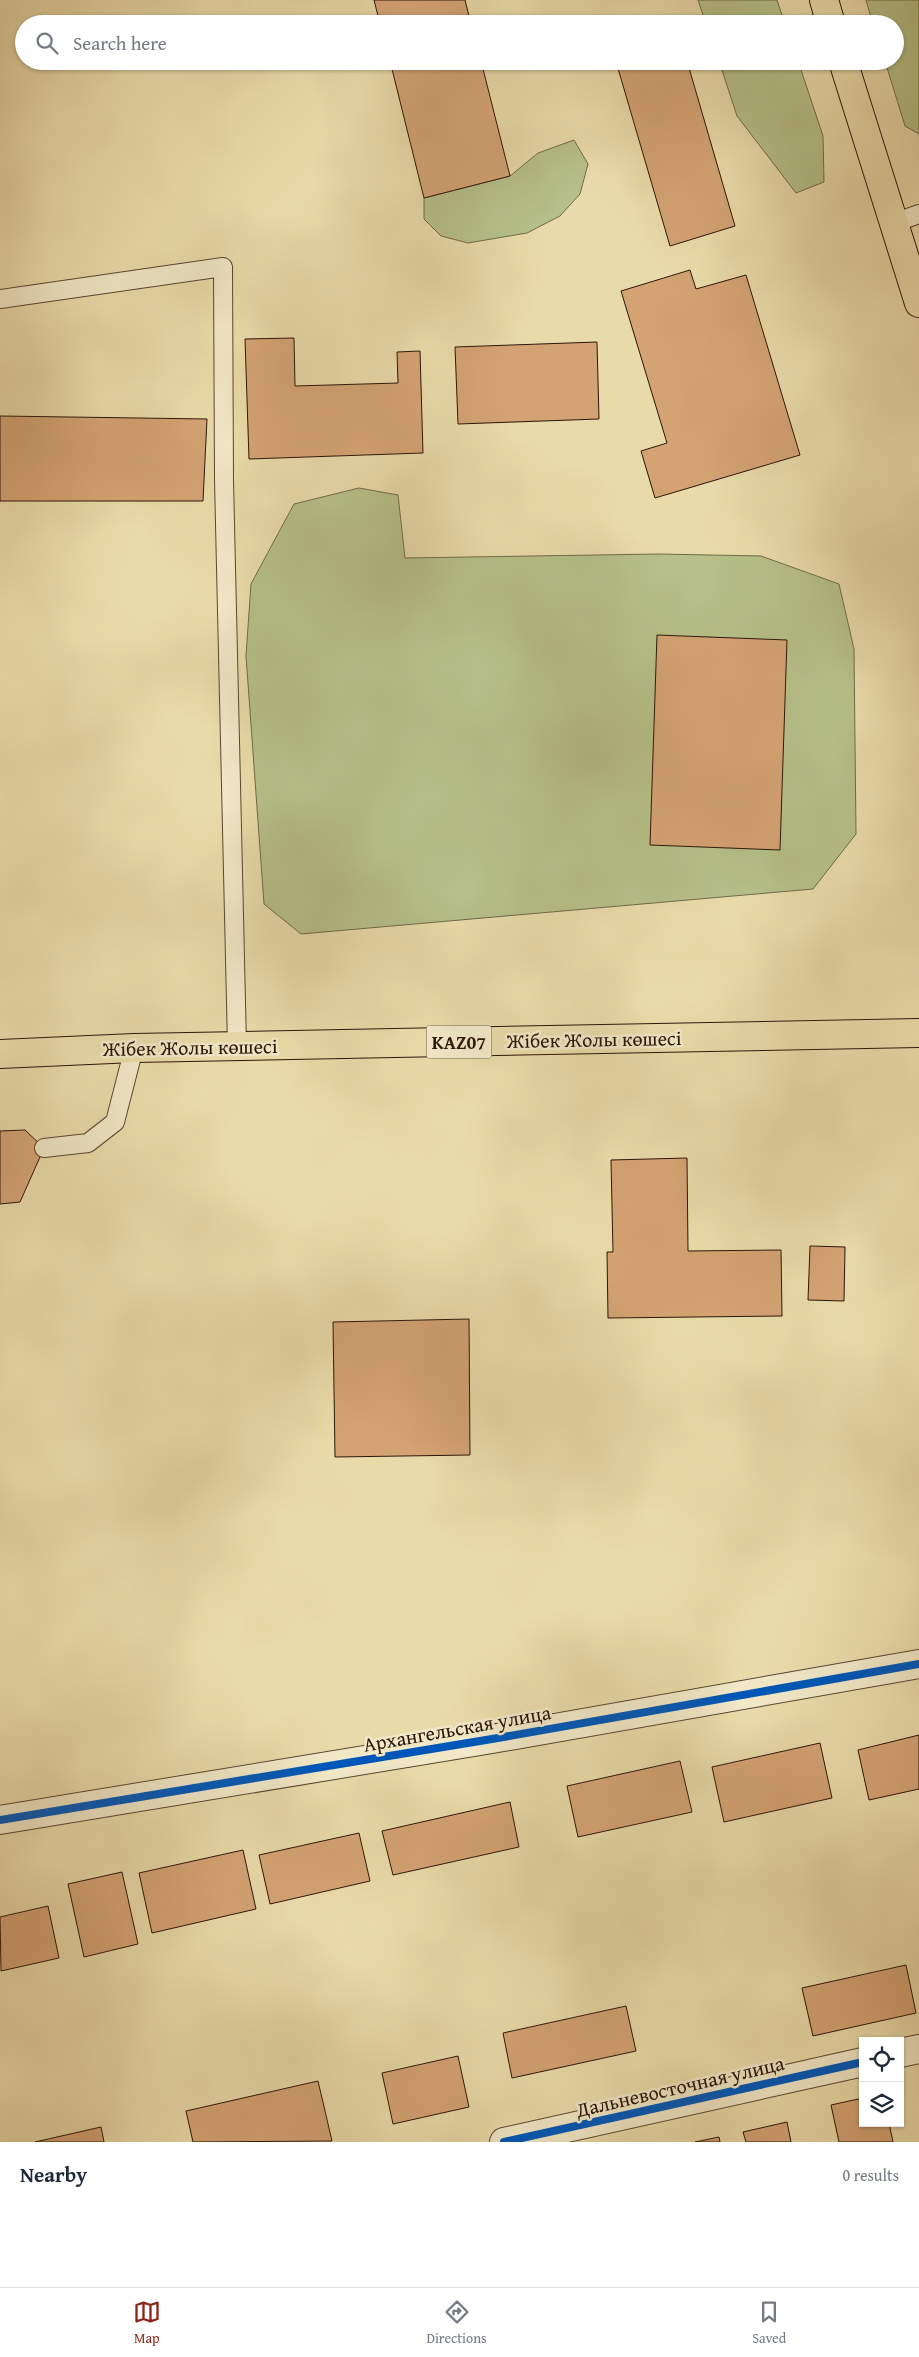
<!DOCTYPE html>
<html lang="en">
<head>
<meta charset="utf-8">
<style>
	:root { --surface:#fff; --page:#f2f2f3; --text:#1f2937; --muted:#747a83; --line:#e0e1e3; --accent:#8f2418 }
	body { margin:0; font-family:"Gentium Book Plus",serif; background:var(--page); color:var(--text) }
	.controls { position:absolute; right:15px; bottom:15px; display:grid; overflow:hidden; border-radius:0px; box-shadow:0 1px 4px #0004 }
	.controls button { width:45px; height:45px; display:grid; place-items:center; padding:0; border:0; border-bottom:1px solid var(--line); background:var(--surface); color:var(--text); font:25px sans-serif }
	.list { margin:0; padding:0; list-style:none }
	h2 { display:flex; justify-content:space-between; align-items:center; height:65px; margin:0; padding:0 20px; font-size:21px }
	h2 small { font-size:16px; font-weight:400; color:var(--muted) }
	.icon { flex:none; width:28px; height:28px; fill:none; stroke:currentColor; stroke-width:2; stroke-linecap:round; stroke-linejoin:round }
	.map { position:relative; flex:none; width:919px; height:2142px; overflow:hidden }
	.search { position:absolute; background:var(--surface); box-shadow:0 1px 4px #0004; left:15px; right:15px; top:15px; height:55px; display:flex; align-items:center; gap:12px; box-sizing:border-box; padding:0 18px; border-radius:28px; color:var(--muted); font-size:19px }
	.sheet { height:145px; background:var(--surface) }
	nav { display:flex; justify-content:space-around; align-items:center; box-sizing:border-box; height:70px; border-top:1px solid var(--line); background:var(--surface); font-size:14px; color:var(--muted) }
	nav a { display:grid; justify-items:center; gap:2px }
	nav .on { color:var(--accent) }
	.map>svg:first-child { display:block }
	.green { fill:#b6c088; stroke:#706a48 }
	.building { fill:#d4a374; stroke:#2b1508 }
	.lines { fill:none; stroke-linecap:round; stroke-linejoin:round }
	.service-casing { stroke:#5a4630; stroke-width:20 }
	.minor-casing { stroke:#5a4630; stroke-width:30 }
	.trunk-casing { stroke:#2b1508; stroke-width:30 }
	.service { stroke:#f1e8c7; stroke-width:18 }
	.minor { stroke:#f1e8c7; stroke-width:28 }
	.trunk { stroke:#e9dba9; stroke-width:28 }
	.cycleway-casing { stroke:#f1e8c7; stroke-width:11 }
	.cycleway { stroke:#0057b8; stroke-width:8 }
	.labels { text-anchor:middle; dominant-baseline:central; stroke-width:5; stroke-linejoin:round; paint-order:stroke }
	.shield { fill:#f1e8c7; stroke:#665441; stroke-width:1 }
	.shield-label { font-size:19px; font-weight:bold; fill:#2b1508 }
	.street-label { font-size:20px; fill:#2b1508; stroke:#f1e8c7 }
</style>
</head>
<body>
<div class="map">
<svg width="919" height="2142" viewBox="0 0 919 2142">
	<rect width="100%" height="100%" fill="#e9dba9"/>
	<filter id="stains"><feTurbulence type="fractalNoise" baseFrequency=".004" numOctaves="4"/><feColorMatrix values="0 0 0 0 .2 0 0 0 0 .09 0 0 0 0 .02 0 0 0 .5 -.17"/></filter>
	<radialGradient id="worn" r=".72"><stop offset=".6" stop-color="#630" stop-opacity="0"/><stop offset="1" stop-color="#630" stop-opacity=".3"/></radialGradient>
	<g class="green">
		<polygon points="698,0 777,0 785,24 706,24"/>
		<polygon points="866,0 919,0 919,134 905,126 885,61 895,61 895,24 873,24"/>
		<polygon points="719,61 798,61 823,136 824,182 796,193 737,116"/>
		<polygon points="574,140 588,164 580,194 560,216 527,233 468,243 441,236 424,219 424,198 510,176 538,153"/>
		<polygon points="359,488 398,495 405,558 659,554 761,556 839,584 854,649 856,834 813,889 301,934 264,904 246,656 251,584 294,504"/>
	</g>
	<g class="building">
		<polygon points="374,0 465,0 471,24 380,24"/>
		<polygon points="674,16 676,24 652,24 652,22"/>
		<polygon points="390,61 481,61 510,176 424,198"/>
		<polygon points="630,61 687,61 735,226 670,246 617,65"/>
		<polygon points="690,270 696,289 746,275 800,455 655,498 641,451 667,443 621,291"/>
		<polygon points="294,338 295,386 398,383 397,352 420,351 423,453 249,459 245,339"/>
		<polygon points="597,342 599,419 458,424 455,347"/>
		<polygon points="0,416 207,419 203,501 0,501"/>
		<polygon points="657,635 787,640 780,850 650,845"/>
		<polygon points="25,1130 44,1148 20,1202 0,1204 0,1131"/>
		<polygon points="687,1158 688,1251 781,1250 782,1316 608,1318 607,1252 613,1252 611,1160"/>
		<polygon points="810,1246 845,1247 844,1301 808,1300"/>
		<polygon points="469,1319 470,1455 335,1457 333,1322"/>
		<polygon points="919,1735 919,1789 869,1800 858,1750"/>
		<polygon points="820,1743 832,1798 724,1822 712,1767"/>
		<polygon points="680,1761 692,1812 578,1837 567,1786"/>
		<polygon points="510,1802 519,1847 393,1875 382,1831"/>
		<polygon points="359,1833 370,1881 270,1904 259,1855"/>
		<polygon points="243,1850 256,1909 152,1933 139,1873"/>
		<polygon points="122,1872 138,1944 84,1957 68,1884"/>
		<polygon points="48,1906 59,1958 1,1971 0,1917"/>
		<polygon points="906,1965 916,2013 813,2036 802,1988"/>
		<polygon points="626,2006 636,2051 512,2078 503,2033"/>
		<polygon points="458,2056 469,2107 393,2124 382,2073"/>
		<polygon points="318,2081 332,2141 193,2142 186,2111"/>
		<polygon points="863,2098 863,2123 889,2123 893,2142 839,2142 831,2105"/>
		<polygon points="787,2122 791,2142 746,2142 743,2132"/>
		<polygon points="101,2127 104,2142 35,2142"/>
		<polygon points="719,2137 720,2142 695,2142"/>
	</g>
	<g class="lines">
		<defs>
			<g id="service">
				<polyline points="894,223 919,214"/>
				<polyline points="0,299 223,267 224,480 237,1046"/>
				<polyline points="44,1148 88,1143 115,1122 134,1048"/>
			</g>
			<g id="minor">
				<polyline points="0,1820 492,1739 919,1664"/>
				<polyline points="900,2053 919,2049"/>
				<polyline points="504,2142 863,2062"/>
			</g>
			<g id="trunk">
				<polyline points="824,0 831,24"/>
				<polyline points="843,61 919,303"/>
				<polyline points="0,1054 134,1048 919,1033"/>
			</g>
		</defs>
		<use href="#service" class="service-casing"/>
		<use href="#minor" class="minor-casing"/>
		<use href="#trunk" class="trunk-casing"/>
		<use href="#service" class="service"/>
		<use href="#minor" class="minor"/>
		<use href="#trunk" class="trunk"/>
		<defs>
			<g id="cycleway">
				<polyline points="0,1820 492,1739 919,1664"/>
				<polyline points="504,2142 863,2062"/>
			</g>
		</defs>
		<use href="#cycleway" class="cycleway-casing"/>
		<use href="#cycleway" class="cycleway"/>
	</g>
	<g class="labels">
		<rect class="shield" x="426.5" y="1025.5" width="65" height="33" rx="4"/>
		<g class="shield-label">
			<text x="459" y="1042">KAZ07</text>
		</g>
		<g class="street-label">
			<text transform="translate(594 1039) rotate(-1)">Жібек Жолы көшесі</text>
			<text transform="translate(190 1047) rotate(-1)">Жібек Жолы көшесі</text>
			<text transform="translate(457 1728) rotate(-10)">Архангельская улица</text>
			<text transform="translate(680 2086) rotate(-13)">Дальневосточная улица</text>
		</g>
	</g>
	<rect width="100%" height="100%" filter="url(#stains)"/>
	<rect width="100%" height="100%" fill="url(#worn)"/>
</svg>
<div class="controls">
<button><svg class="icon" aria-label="locate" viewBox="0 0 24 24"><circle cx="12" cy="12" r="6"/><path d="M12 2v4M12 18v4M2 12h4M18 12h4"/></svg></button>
<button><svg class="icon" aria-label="layers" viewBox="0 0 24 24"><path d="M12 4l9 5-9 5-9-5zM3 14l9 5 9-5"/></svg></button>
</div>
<div class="search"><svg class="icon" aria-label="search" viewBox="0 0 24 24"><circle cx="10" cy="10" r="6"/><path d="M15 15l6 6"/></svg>Search here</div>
</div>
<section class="sheet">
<h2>Nearby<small>0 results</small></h2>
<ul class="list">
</ul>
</section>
<nav>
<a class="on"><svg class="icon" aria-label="map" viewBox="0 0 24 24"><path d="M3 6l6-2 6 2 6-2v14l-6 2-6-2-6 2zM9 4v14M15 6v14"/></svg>Map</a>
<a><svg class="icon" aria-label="directions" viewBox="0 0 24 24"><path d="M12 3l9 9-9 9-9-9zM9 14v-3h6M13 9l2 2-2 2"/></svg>Directions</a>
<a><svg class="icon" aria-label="saved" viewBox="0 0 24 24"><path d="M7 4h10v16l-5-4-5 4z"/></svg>Saved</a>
</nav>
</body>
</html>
